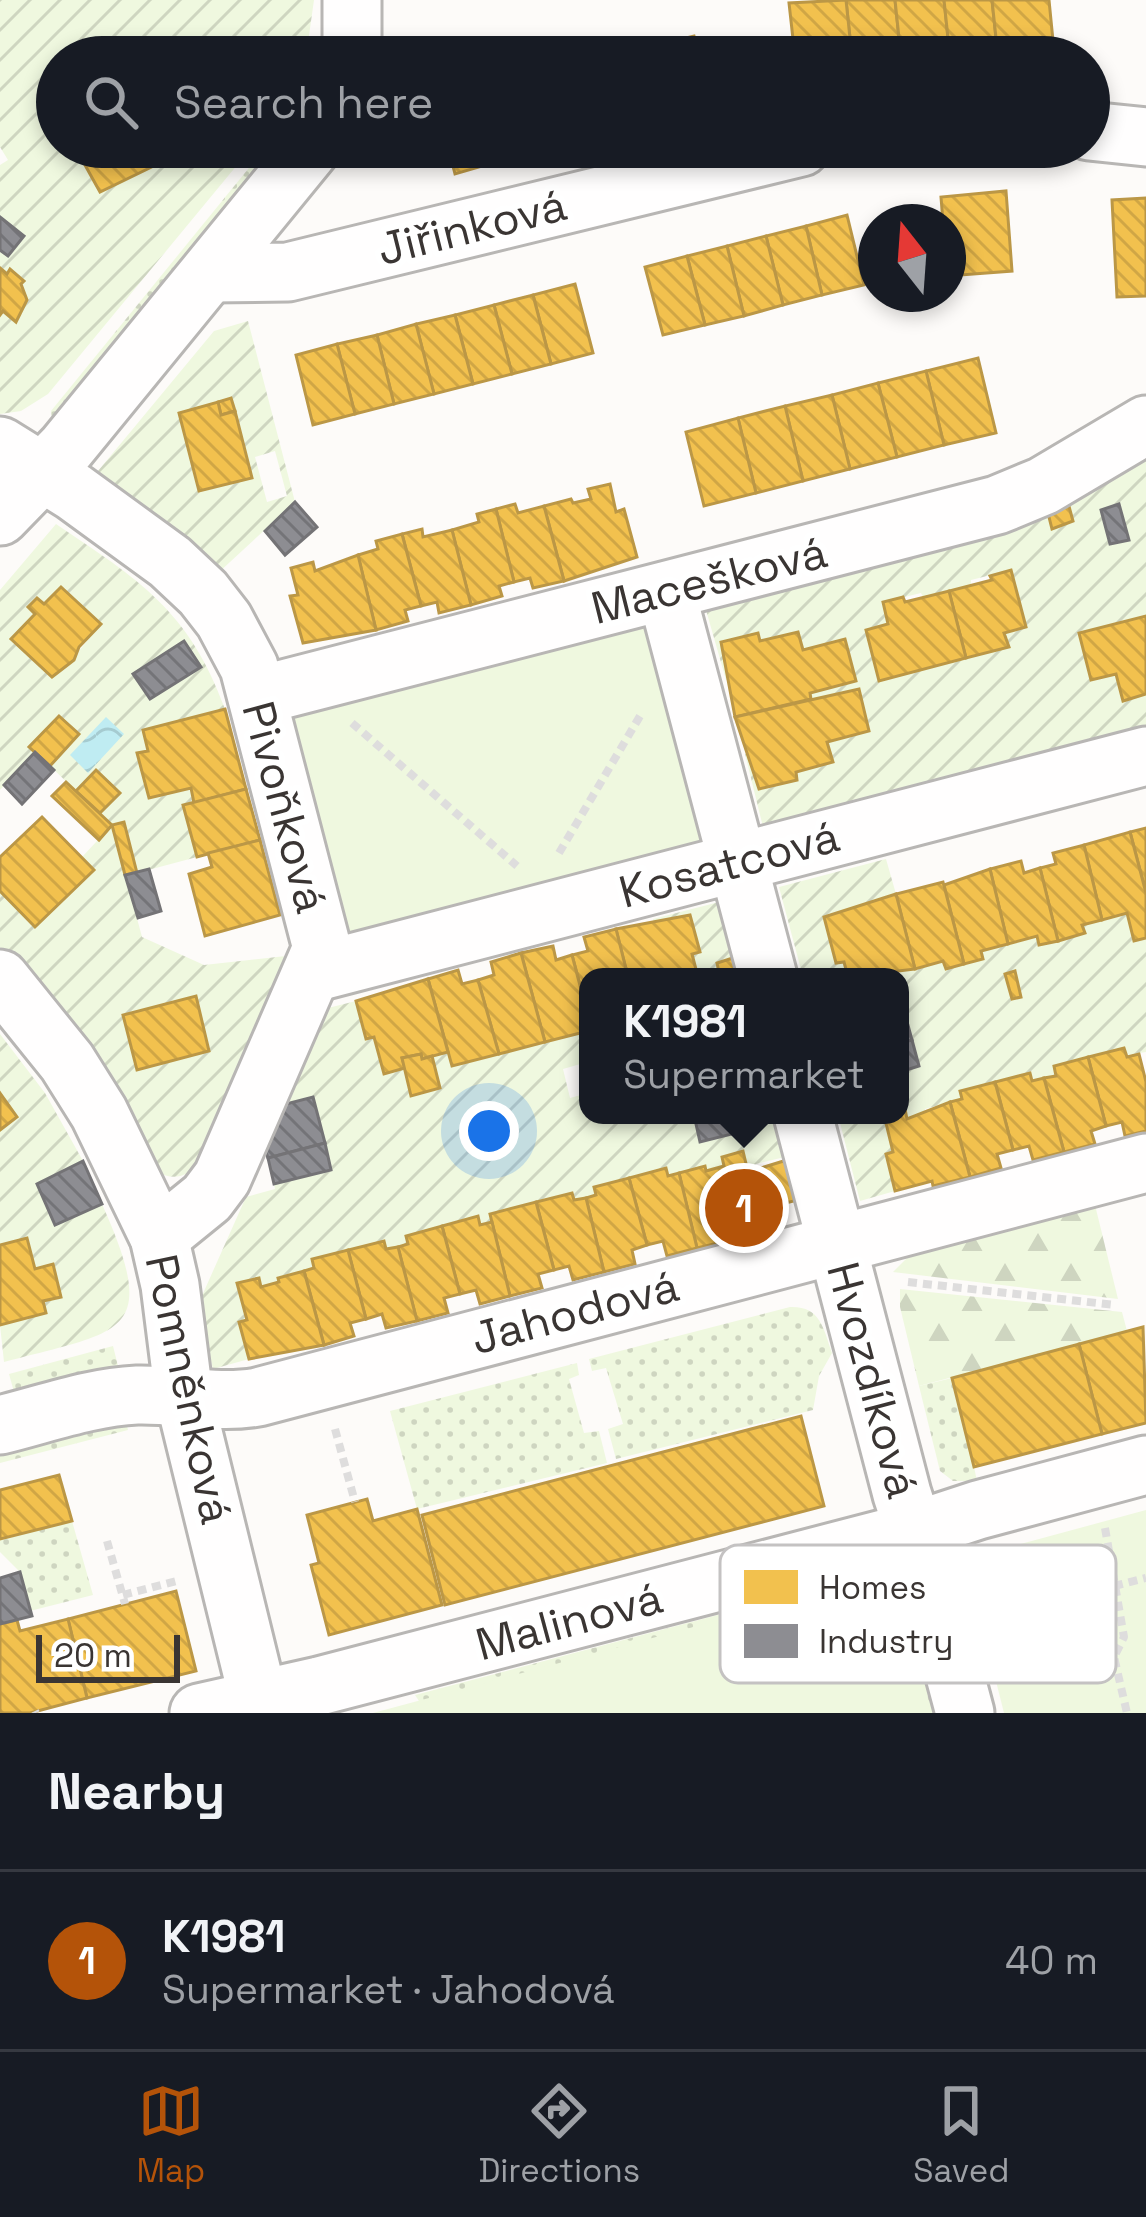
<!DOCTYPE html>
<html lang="en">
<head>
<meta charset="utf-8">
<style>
	:root { --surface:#171b24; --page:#20242c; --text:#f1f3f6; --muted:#9ea1a6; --line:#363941; --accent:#b45309 }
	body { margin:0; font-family:"Space Grotesk",sans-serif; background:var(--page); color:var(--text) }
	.compass { position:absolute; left:858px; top:204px; width:108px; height:108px; border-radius:50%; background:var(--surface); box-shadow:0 6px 18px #0003; rotate:343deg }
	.scale { position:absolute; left:36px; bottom:30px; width:144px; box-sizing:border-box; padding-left:12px; border:6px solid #3a3533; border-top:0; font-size:33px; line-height:42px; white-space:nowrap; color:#3a3533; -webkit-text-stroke:9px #fff; paint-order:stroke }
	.you { position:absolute; left:489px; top:1131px; width:42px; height:42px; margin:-30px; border:9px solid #fff; border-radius:50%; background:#1a73e8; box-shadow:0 0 0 18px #1a73e833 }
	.badge { display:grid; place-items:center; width:78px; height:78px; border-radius:50%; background:var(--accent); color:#fff; font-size:39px; font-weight:700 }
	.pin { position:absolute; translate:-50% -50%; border:6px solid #fff; box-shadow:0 3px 12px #0006 }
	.popup { position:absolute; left:579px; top:968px; width:330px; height:156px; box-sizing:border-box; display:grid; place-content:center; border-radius:24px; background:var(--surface); filter:drop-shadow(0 3px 9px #0005); font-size:39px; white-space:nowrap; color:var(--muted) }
	.popup b { font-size:45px; color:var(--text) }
	.popup::after { content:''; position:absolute; left:50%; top:100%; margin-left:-24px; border:24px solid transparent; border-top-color:var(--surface) }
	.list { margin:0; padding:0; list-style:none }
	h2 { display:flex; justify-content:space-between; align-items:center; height:156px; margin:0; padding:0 48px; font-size:51px }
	h2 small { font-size:39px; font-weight:400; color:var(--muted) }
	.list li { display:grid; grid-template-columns:78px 1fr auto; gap:36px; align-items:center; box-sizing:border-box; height:180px; padding:0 48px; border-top:3px solid var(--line) }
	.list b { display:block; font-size:45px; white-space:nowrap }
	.list p { margin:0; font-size:39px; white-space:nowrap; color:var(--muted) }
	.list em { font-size:39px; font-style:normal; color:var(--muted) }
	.icon { flex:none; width:66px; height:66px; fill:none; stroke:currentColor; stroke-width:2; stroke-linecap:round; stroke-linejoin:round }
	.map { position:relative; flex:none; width:1146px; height:1713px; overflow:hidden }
	.search { position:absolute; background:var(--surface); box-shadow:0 6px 18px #0003; left:36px; right:36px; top:36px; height:132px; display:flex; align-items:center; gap:30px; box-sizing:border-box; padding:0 42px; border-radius:66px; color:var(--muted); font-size:45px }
	.sheet { height:336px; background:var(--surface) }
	nav { display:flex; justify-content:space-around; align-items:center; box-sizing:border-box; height:168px; border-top:3px solid var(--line); background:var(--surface); font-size:33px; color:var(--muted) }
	nav a { display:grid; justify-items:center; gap:6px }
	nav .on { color:var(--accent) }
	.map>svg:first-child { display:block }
	.grass { fill:url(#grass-dots) }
	.forest { fill:url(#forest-firs) }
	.park { fill:#eff8df }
	.garden { fill:url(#garden-furrows); fill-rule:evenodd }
	.water { fill:url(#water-waves) }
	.homes { fill:url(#homes-back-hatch); stroke:#bb9746; stroke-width:3 }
	.industry { fill:url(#industry-back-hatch); stroke:#747376; stroke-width:3 }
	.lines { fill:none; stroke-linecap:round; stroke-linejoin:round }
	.minor-casing { stroke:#b8b6b4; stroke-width:63 }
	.path { stroke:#dedddd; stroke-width:8; stroke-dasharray:9 6; stroke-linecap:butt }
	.minor { stroke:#fffefe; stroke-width:57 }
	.labels { text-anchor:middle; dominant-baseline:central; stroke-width:12; stroke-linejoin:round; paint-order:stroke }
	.street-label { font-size:45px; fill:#3a3533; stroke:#fff }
	.key { fill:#fff; stroke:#c4c2c2; stroke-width:3 }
	.key-label { font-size:33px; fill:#3a3533 }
</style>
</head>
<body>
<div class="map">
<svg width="1146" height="1713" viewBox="0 0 1146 1713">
	<defs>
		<pattern id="grass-dots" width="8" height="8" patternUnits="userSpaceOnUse" patternTransform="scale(3)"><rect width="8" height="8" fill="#eff8df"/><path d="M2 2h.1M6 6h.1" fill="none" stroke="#ced5c0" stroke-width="1.8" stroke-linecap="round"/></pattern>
		<pattern id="forest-firs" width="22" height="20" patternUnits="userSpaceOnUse" patternTransform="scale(3)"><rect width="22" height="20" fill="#eff8df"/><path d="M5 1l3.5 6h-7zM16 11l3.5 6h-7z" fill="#ced5c0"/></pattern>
		<pattern id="garden-furrows" width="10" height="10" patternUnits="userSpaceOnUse" patternTransform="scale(3)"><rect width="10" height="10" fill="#eff8df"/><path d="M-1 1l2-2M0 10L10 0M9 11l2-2" fill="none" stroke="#ced5c0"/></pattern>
		<pattern id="water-waves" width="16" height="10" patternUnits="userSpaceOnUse" patternTransform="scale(3)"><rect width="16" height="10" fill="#bfecf2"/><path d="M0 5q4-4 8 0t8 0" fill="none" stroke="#a5cbd0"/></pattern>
		<pattern id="homes-back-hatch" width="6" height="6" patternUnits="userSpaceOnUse" patternTransform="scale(3)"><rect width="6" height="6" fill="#f2c14e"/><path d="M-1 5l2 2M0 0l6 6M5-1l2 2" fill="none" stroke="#d0a645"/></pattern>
		<pattern id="industry-back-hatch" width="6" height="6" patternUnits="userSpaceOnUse" patternTransform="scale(3)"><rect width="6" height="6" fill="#8d8d92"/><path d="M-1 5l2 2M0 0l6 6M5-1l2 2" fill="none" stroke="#747478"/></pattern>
	</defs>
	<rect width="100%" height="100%" fill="#fdfbf9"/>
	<g class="grass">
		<polygon points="266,147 281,147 52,423 51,411"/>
		<path d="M790 1307C820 1306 823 1327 832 1353L819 1376 813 1410 616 1459 608 1429 623 1424 606 1368 592 1371 589 1359Z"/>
		<polygon points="113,1346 118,1366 14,1392 9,1374"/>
		<polygon points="577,1363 579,1375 569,1379 584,1433 599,1431 607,1463 417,1509 390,1411"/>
		<polygon points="952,1378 974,1467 977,1481 953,1481 940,1471 919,1386"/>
		<polygon points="125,1418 128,1430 0,1463 0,1450"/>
		<polygon points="72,1521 93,1595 30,1611 20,1572 0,1552 0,1539"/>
		<polygon points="873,1574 891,1576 903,1586 939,1713 427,1713 415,1695"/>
	</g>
	<g class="forest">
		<polygon points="1095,1205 1118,1299 893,1272 912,1253"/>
		<polygon points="900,1289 1122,1312 1127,1331 919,1386 900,1307"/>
	</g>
	<g class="park">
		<polygon points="656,610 719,843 346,949 276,705"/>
		<polygon points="1146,1510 1146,1713 1004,1713 973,1590 975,1568 995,1551"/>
		<polygon points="868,1580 900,1595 932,1713 373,1713"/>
	</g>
	<g class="garden">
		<path d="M0 0H314L306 57H57V147H75L100 192 163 161 162 158 182 147H252L48 394 21 411 0 414V315L3 311 16 321C27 299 30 286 11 270L7 274 0 268V250L8 256 24 237 0 217V165L8 160 0 147Z"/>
		<path d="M248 321 295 502 217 574 93 477 214 331ZM231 399 252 477 199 491 179 413ZM275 451 287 496 267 502 255 457Z"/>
		<path d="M1146 451V616L1080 633 1091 680 1116 674 1123 700 1146 694V731L764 831 745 754 749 753 760 789 797 780 796 772 832 762 827 742 868 731 859 690 812 701 810 693 856 680 845 640 803 650 797 632 760 641 758 633 730 679 726 680 704 603 1047 509 1053 529 1073 521 1067 499ZM1011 570 1026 626 1004 633 1008 647 880 681 866 631 888 624 884 602 921 593 923 597 971 585V580Z"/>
		<path d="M56 524C139 580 189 610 225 709L143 731 148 751 137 754 149 798 191 788 197 857 137 873 124 823 112 825 142 937 204 965 286 956 197 1165C186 1178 172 1180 157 1172L20 967 0 947V891L36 927 94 870 82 857 112 825 100 813 120 793 96 770 76 791 50 766 78 734 59 717 30 746 35 752 0 790V590ZM61 587 101 624C84 643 73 662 51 677L11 639 35 614 37 599 44 604ZM195 996 209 1051 137 1070 123 1015Z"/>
		<polygon points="886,859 896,894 824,917 836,962 844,962 848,977 803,977 779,887"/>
		<polygon points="723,901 739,977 733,958 717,963 720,977 698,977 692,954 699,952 654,924 653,919"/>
		<polygon points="1127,913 1134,940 1146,938 1146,1052 1055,1066 1056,1076 1032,1081 1029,1073 961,1091 962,1099 925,1109 925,1114 907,1119 905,1110 900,1111 900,1072 919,1066 907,1019 900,1020 900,977 870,975 943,961 946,969 982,960 981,951 1037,936 1039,945 1084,934 1082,925"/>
		<polygon points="356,1001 366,1039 374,1037 384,1073 405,1068 412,1096 440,1088 432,1056 448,1052 452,1066 588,1031 588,1077 584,1063 563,1069 570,1098 588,1093 588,1115 694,1115 700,1141 741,1115 778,1115 789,1156 756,1164 748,1172 743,1151 722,1157 724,1166 706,1171 705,1166 668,1176 665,1168 595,1187 596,1195 574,1200 571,1193 490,1213 492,1222 480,1225 477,1217 407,1236 408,1244 386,1249 383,1241 313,1259 314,1268 278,1277 279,1282 261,1287 258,1278 238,1283 247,1320 239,1323 249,1359 213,1369 197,1307 246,1197 275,1189 274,1184 330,1170 286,1104 328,1008"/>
		<path d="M0 1034 45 1093 83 1161 37 1184 55 1225 102 1204C161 1336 123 1330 4 1362L0 1325 46 1313 43 1301 61 1296 53 1264 35 1269 0 1245V1130L17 1117 0 1093Z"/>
		<polygon points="838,1115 884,1115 893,1152 886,1155 895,1191 860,1201"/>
	</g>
	<polygon class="water" points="106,717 124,734 88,773 70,755"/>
	<g class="homes">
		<polygon points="846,0 895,0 901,57 852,57"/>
		<polygon points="846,0 852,57 795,57 789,3"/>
		<polygon points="895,0 944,0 950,57 901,57"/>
		<polygon points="944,0 992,0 998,57 950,57"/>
		<polygon points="992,0 1049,0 1054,51 998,57"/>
		<polygon points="694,36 700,57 647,57 645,48"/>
		<polygon points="645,48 647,57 608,57"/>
		<polygon points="75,147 182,147 162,158 164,161 100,192"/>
		<polygon points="448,147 514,147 517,156 455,174"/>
		<polygon points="1006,191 1012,271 948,276 948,222 943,222 941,197"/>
		<polygon points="1146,198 1146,296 1117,297 1112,200"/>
		<polygon points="847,215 864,285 822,295 806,226"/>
		<polygon points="806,226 822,295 783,305 766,236"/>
		<polygon points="766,236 783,305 744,316 727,246"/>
		<polygon points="727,246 744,316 705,325 687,256"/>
		<polygon points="687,256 705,325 663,335 645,267"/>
		<polygon points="0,268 7,274 10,269 24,281 21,284 27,300 16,322 3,311 0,315"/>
		<polygon points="575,284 593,353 551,364 533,295"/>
		<polygon points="533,295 551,364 512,374 494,305"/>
		<polygon points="494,305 512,374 473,384 455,315"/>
		<polygon points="455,315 473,384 434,394 416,324"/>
		<polygon points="416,324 434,394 394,404 377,335"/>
		<polygon points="377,335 394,404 355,414 337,344"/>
		<polygon points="337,344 355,414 313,425 296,355"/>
		<polygon points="978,358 996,433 944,445 926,371"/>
		<polygon points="926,371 944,445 897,457 878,383"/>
		<polygon points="878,383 897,457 850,469 832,395"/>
		<polygon points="832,395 850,469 803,481 785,406"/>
		<polygon points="231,398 235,411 221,415 218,402"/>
		<polygon points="218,402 221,415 235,411 252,478 199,491 179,413"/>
		<polygon points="785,406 803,481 756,493 738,418"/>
		<polygon points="738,418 756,493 704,506 686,432"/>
		<polygon points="610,484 616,512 624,509 637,557 564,581 544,506 571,499 573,503 591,499 588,489"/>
		<polygon points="1067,499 1073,521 1052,529 1047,509"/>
		<polygon points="515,504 518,513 544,506 564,581 533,588 530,578 514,582 496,509"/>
		<polygon points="496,509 514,582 499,586 502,596 471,605 452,530 479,522 477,514"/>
		<polygon points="422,529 423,537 452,530 471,605 439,613 437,602 421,606 402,534"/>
		<polygon points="402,534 421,606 405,610 408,621 376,630 358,555 378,549 376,541"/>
		<polygon points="358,555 376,630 303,643 290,596 298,595 291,568 313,562 315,571"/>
		<polygon points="1011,570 1026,627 1004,633 1009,647 966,658 949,591 992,580 990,576"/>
		<polygon points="61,587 101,624 79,647 74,660 52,677 11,639 35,614 28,607 37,598 44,604"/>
		<polygon points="949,591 966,658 879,681 866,630 888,624 883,602 903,597 905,602"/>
		<polygon points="1146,616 1146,694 1123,701 1116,674 1091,680 1079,633"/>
		<polygon points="798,632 803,650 845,639 856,681 810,693 811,699 735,717 721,642 758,633 760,641"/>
		<polygon points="859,689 869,731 827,742 833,762 796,772 797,780 759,789 735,717"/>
		<polygon points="225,709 246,789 194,803 191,788 149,798 137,753 148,751 143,730"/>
		<polygon points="59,716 79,734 50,766 29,747"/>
		<polygon points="96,770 120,793 100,813 76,791"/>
		<polygon points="66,782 112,825 99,840 52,796"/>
		<polygon points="246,789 260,840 197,857 183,805"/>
		<polygon points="42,817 94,870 35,927 0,891 0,857"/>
		<polygon points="124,822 137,873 125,875 112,825"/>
		<polygon points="1146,828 1146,893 1130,832"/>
		<polygon points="1130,832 1146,893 1146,938 1134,941 1127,913 1102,920 1084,845"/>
		<polygon points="260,840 280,915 205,936 189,874 212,867 208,853"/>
		<polygon points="1084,845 1102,920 1082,925 1085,933 1058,941 1040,868 1056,864 1053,853"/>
		<polygon points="1021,861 1024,873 1040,868 1058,941 1039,945 1037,936 1008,944 990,869"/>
		<polygon points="990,869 1008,944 981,951 983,959 964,964 944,885"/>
		<polygon points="943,882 964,964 946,969 943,961 915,969 896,894"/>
		<polygon points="896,894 915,969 848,977 844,962 836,963 824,917"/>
		<polygon points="690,915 700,952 692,954 698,977 628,977 616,929"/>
		<polygon points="616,929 628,977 588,977 588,1015 572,955 588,951 584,937"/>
		<polygon points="553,946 556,960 572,955 588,1016 588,1031 545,1042 521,953"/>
		<polygon points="521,953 545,1042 499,1054 478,980 494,975 491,962"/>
		<polygon points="733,958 739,977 720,977 717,963"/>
		<polygon points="458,970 462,984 478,980 499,1054 452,1066 428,979"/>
		<polygon points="1015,971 1021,997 1012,999 1005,974"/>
		<polygon points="428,979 448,1052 422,1059 421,1054 402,1058 405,1068 384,1074 374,1037 366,1039 356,1001"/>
		<polygon points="196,996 209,1051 137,1070 123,1015"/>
		<polygon points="1124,1048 1127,1057 1139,1054 1146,1082 1146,1131 1125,1136 1122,1122 1106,1126 1088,1057"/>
		<polygon points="421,1054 422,1059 432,1056 440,1088 411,1096 402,1058"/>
		<polygon points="1088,1057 1106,1126 1091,1131 1095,1144 1064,1152 1044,1078 1056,1076 1054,1066"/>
		<polygon points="1030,1073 1032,1081 1044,1078 1064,1152 1033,1160 1029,1146 1013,1150 995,1082"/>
		<polygon points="995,1082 1013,1150 997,1154 1001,1168 970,1177 950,1102 962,1099 960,1091"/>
		<polygon points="0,1093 17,1117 0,1130"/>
		<polygon points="950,1102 970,1177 933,1186 932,1181 895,1191 886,1154 893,1152 884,1115 900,1115 905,1109 907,1119"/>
		<polygon points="743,1151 748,1172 787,1160 798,1200 765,1208 770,1224 734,1233 735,1239 697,1248 679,1173 705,1166 706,1171 724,1166 722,1157"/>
		<polygon points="666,1168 668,1176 679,1173 697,1248 667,1256 663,1241 647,1245 629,1178"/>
		<polygon points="629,1178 647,1245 632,1250 635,1264 604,1272 586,1198 596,1195 594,1187"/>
		<polygon points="572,1193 574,1200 586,1198 604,1272 573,1280 569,1266 554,1270 536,1202"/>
		<polygon points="536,1202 554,1270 538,1274 542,1288 510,1296 490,1214"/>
		<polygon points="478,1216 480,1225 492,1222 510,1296 480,1304 476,1290 460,1294 442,1226"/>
		<polygon points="442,1226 460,1294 444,1298 448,1313 417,1321 398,1247 408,1244 406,1236"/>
		<polygon points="27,1238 35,1269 53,1264 61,1297 43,1301 46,1313 0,1325 0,1245"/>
		<polygon points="384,1241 386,1249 398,1247 417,1321 386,1328 382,1314 366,1319 348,1250"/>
		<polygon points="348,1250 366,1319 350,1323 354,1336 324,1345 304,1271 314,1268 312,1259"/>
		<polygon points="304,1271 324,1345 249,1359 239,1322 247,1320 237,1283 259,1278 261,1287 279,1282 278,1278"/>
		<polygon points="1143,1327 1146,1423 1102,1434 1079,1344"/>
		<polygon points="1079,1344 1102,1434 974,1467 952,1378"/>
		<polygon points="801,1416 824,1506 445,1605 422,1515"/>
		<polygon points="59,1475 72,1521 0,1539 0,1490"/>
		<polygon points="367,1499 373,1521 417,1509 442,1605 329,1635 311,1565 319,1563 307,1515"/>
		<polygon points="176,1591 196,1671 87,1698 68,1619"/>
		<polygon points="68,1619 87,1698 30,1713 0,1713 0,1624 17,1620 20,1631"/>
	</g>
	<g class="industry">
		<polygon points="0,217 24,236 8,256 0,250"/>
		<polygon points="295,502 317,527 285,555 265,531"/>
		<polygon points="1119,504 1129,540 1110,544 1101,510"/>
		<polygon points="184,641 201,667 150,699 133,674"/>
		<polygon points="35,752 54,770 22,804 4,785"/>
		<polygon points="149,869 161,911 138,918 125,875"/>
		<polygon points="906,1018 912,1040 900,1043 900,1020"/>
		<polygon points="912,1040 919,1066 900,1072 900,1043"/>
		<polygon points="313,1097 325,1143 268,1158 266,1152 286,1104"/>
		<polygon points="694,1115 741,1115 744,1131 700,1142"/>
		<polygon points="325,1143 331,1170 274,1184 268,1158"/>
		<polygon points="83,1161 102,1204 55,1225 37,1184"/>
		<polygon points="20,1572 32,1616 0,1624 0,1578"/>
	</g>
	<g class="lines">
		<defs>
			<g id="minor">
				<polyline points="352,0 352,57"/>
				<polyline points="1089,131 1146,137"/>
				<polyline points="211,273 288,272 801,147"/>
				<polyline points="0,446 74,492 170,562 203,593 224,620 249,667 322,948 222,1178 207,1198 159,1237"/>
				<polyline points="0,516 66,448 312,147"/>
				<polyline points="666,591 768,977"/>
				<polyline points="257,696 997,505 1043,486 1146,425"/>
				<polyline points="313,973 1146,756"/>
				<polyline points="0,979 67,1062 99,1113 159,1237 170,1285 184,1396 258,1697"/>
				<polyline points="803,1115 902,1494 926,1567 965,1713"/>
				<path d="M0 1425C45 1414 91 1397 137 1395 178 1394 217 1404 258 1397L1146 1163"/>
				<polyline points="199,1713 319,1686 914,1531 978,1510 1146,1465"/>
			</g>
		</defs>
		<use href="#minor" class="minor-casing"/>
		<g class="path">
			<polyline points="352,723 517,866"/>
			<polyline points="559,853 643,711"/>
			<polyline points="908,1282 1115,1305"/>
			<polyline points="335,1429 355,1502"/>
			<polyline points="1105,1528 1124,1637 1114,1657 1127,1713"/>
			<polyline points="107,1541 125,1604"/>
			<polyline points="1114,1586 1146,1578"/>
			<polyline points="123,1595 177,1581"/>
			<polyline points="35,1711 36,1713"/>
		</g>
		<use href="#minor" class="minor"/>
	</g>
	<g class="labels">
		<g class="street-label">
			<text transform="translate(472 227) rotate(-14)">Jiřinková</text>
			<text transform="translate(709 580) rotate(-14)">Macešková</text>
			<text transform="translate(285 807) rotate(75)">Pivoňková</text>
			<text transform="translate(729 864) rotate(-15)">Kosatcová</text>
			<text transform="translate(575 1312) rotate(-15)">Jahodová</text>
			<text transform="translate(873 1380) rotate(75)">Hvozdíková</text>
			<text transform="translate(189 1389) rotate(78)">Pomněnková</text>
			<text transform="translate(569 1621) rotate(-15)">Malinová</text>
		</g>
	</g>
	<rect x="720" y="1545" width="396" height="138" rx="18" class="key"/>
	<rect x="744" y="1570" width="54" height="34" fill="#f2c14e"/>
	<rect x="744" y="1624" width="54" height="34" fill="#8d8d92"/>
	<g class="key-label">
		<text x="819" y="1599">Homes</text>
		<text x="819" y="1653">Industry</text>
	</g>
</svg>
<svg class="compass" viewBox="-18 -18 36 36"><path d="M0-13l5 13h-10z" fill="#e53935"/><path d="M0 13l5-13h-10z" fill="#9ea1a6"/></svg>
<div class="scale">20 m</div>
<div class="you"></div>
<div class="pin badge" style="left:744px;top:1208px">1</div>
<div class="popup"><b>K1981</b>Supermarket</div>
<div class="search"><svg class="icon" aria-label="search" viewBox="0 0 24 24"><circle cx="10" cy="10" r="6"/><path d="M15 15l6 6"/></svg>Search here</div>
</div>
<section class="sheet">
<h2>Nearby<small></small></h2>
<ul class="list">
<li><span class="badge">1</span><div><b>K1981</b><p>Supermarket · Jahodová</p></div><em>40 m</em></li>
</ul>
</section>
<nav>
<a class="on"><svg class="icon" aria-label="map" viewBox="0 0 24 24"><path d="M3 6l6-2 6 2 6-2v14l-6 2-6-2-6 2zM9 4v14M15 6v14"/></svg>Map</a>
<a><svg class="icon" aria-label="directions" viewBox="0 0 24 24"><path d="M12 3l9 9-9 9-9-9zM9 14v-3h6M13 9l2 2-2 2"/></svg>Directions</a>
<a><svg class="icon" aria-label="saved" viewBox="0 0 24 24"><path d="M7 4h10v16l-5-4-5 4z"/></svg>Saved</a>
</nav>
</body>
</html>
